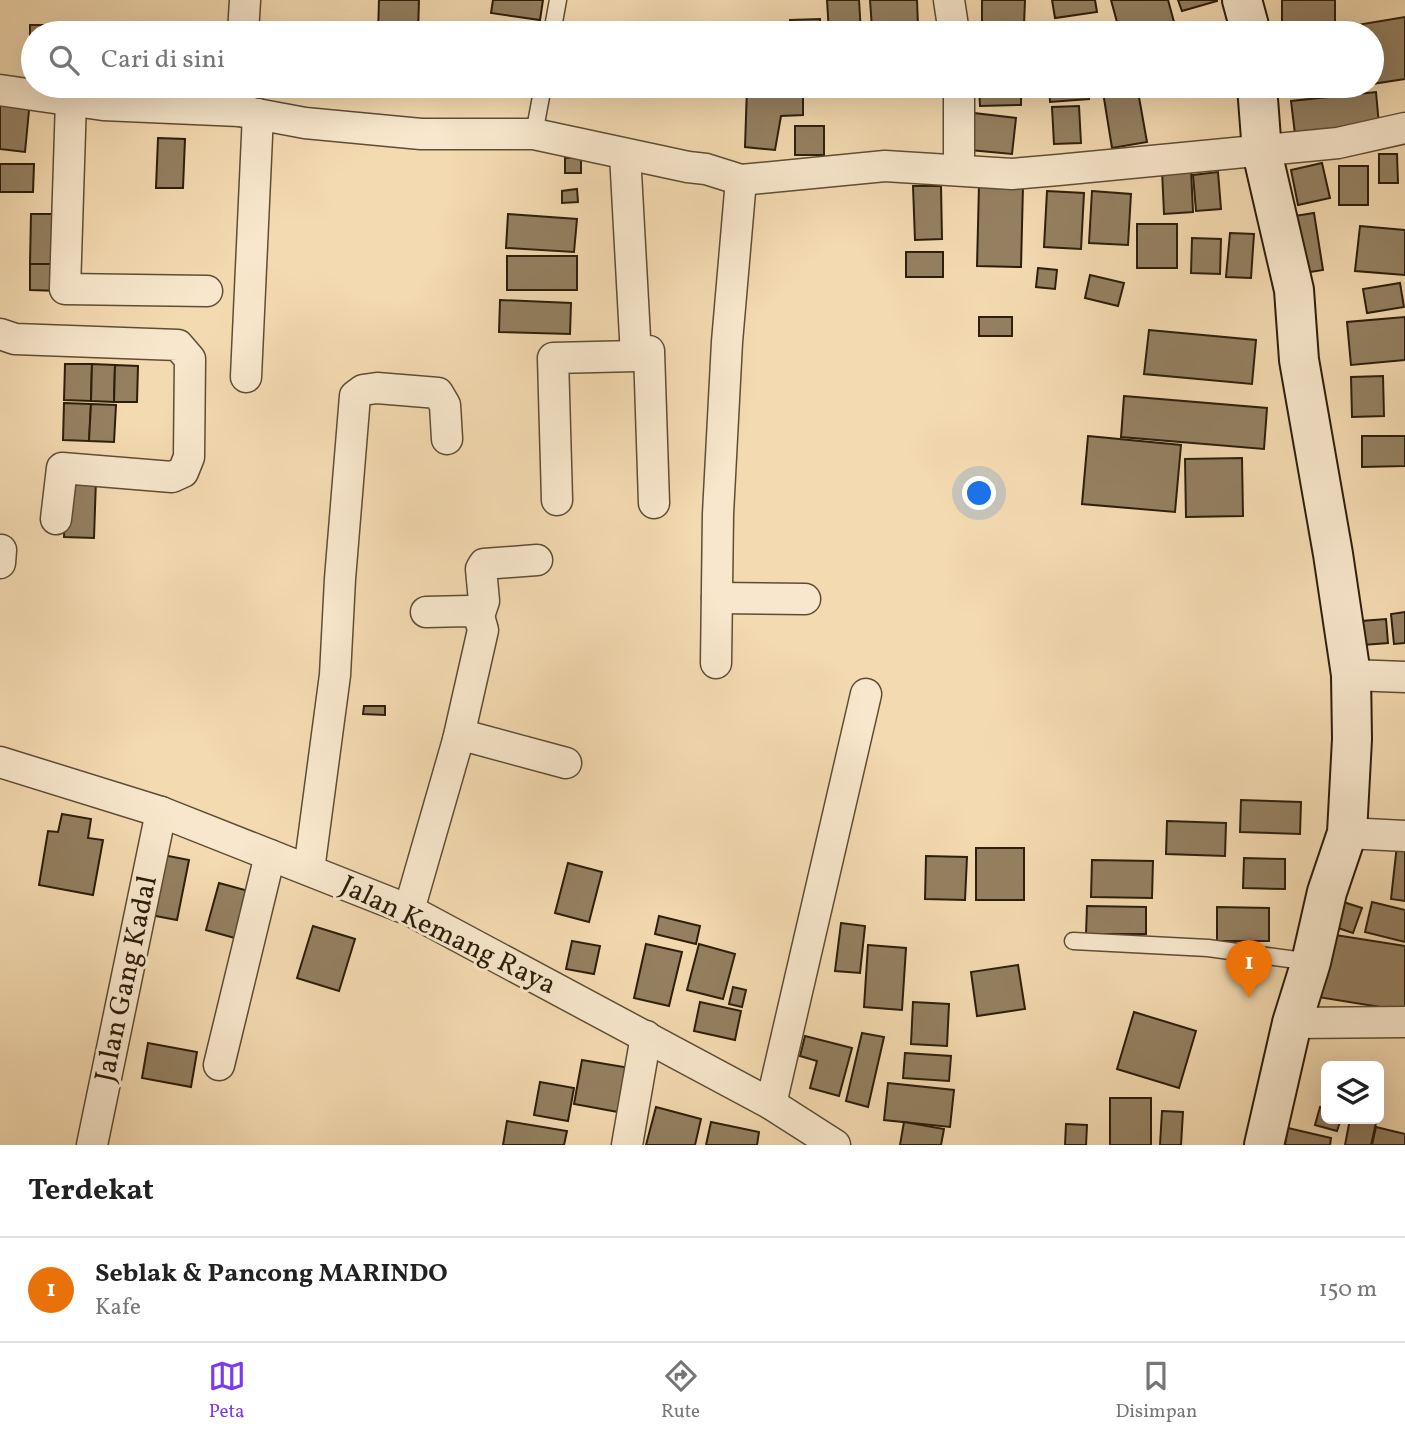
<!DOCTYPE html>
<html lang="id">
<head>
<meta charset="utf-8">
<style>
	:root { --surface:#fff; --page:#f6f6f6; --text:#222; --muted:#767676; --line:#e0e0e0; --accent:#7c3aed }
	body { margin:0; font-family:Vollkorn,serif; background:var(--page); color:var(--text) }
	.controls { position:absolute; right:21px; bottom:21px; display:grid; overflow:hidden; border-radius:10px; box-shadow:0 7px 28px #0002 }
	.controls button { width:63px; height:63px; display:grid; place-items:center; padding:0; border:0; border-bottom:2px solid var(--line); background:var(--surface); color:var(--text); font:35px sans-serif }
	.you { position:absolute; left:980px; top:494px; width:24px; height:24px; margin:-18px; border:5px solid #fff; border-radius:50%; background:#1a73e8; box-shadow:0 0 0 10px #1a73e833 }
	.badge { display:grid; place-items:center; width:46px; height:46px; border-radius:50%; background:var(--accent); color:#fff; font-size:23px; font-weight:700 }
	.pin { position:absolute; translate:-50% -58px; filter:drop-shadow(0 2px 4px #0008) }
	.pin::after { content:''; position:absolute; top:37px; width:24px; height:21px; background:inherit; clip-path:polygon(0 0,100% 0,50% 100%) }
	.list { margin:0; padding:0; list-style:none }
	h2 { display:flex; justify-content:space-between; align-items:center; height:91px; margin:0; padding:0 28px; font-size:30px }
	h2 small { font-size:23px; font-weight:400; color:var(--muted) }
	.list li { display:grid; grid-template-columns:46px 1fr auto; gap:21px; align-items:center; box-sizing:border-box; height:105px; padding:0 28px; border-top:2px solid var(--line) }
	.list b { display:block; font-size:26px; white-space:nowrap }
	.list p { margin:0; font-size:23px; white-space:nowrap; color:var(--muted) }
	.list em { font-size:23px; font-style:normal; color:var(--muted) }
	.icon { flex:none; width:38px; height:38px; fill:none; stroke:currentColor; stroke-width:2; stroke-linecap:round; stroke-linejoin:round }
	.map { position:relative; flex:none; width:1405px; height:1145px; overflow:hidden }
	.search { position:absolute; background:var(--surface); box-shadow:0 7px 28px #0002; left:21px; right:21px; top:21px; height:77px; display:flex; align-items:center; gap:18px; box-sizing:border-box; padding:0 24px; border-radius:38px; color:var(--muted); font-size:26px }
	.sheet { height:196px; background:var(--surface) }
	nav { display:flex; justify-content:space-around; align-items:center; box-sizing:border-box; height:98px; border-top:2px solid var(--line); background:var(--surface); font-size:19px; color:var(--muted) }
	nav a { display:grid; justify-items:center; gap:4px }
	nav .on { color:var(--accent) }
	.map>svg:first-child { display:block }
	.building { fill:#948061; stroke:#2c1e0b; stroke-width:2 }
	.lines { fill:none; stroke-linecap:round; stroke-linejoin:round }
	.lane-casing { stroke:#5e4d34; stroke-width:19 }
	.street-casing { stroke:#5e4d34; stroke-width:33 }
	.secondary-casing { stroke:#2c1e0b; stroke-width:42 }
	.lane { stroke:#f8e7cc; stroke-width:16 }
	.street { stroke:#f8e7cc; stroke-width:30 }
	.secondary { stroke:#f8e7cc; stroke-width:38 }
	.labels { text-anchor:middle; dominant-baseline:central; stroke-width:6; stroke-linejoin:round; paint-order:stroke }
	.street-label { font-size:28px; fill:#2c1e0b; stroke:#f8e7cc }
</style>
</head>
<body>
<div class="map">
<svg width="1405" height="1145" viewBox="0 0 1405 1145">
	<rect width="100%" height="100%" fill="#f4dab1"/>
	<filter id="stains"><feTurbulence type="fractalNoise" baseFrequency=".00286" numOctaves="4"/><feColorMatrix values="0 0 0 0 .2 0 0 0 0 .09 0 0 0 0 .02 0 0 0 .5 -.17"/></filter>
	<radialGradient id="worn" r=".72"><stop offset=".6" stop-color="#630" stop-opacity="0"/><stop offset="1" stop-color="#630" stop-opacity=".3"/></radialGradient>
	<g class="building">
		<polygon points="379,0 419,0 418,33 378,33"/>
		<polygon points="493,0 543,0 540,20 491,13"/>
		<polygon points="827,0 859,0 861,33 829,33"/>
		<polygon points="870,0 917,0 918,26 872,28"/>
		<polygon points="982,0 1025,0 1024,25 982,24"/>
		<polygon points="1052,0 1095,0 1097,12 1055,18"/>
		<polygon points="1111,0 1168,0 1177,33 1120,33"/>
		<polygon points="1178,0 1217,0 1217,1 1182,11"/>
		<rect x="1282" y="0" width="53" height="27"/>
		<polygon points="1405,17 1405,79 1372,84 1372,33 1358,33 1357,25"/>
		<polygon points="820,19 820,33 790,33 790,20"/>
		<polygon points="30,25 82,25 82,33 33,33 33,75 30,75"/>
		<polygon points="659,25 697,29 696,33 658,33"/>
		<polygon points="1078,27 1078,33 1024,33 1024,32"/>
		<polygon points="653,86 685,86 684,95 652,92"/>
		<polygon points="979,86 1021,86 1021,105 980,106"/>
		<polygon points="1049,86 1087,86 1089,99 1050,102"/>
		<polygon points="1102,86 1137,86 1147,142 1112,148"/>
		<polygon points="747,87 803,92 803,115 781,116 775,150 745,147"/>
		<polygon points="1376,92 1379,125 1295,134 1291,101"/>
		<polygon points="0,97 30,100 25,152 0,149"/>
		<polygon points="1079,106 1081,143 1054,144 1052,107"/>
		<polygon points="974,113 1016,118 1012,154 970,150"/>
		<rect x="795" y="126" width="29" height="29"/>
		<polygon points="158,138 185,139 183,188 156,188"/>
		<polygon points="1379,154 1397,154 1398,183 1379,183"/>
		<rect x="565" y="158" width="16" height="15"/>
		<polygon points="1322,163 1330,198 1298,205 1291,170"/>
		<polygon points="0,164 34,164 33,192 0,192"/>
		<rect x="1339" y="166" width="29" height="39"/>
		<polygon points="1191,169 1193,212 1164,214 1162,170"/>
		<polygon points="1218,172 1221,209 1196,211 1193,175"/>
		<polygon points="979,185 1023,186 1021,267 977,266"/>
		<polygon points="913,186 941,186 942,239 915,240"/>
		<polygon points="577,189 578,202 562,203 562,191"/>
		<polygon points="1047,191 1084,193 1081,249 1044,247"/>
		<polygon points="1092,191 1131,194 1128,245 1089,243"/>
		<polygon points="1314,213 1323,270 1291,275 1282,218"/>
		<polygon points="31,214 63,214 62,264 30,264"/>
		<polygon points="508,214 577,219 574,252 506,248"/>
		<rect x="1137" y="224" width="40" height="44"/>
		<polygon points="1360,226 1405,230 1405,275 1355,271"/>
		<polygon points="1230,233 1254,234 1251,278 1226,277"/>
		<polygon points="1192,238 1221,239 1220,274 1191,273"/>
		<rect x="906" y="252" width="37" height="25"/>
		<rect x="507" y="256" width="70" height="34"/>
		<polygon points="30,264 62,264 61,291 30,290"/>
		<polygon points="1038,268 1057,270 1055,289 1036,287"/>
		<polygon points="1090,275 1124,283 1118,306 1085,298"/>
		<polygon points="1400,283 1404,307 1367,313 1363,289"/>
		<polygon points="500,300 571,303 570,334 499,332"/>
		<rect x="979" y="317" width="33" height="19"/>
		<polygon points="1405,317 1405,360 1351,365 1347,322"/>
		<polygon points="1149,330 1256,340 1252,384 1144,374"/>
		<polygon points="65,364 92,364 91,401 64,400"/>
		<polygon points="92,364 115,365 114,402 91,401"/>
		<polygon points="115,365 138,366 137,402 114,402"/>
		<polygon points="1383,376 1384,416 1352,417 1351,377"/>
		<polygon points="1124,396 1267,408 1264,449 1121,437"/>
		<polygon points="64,403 91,404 89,441 63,440"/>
		<polygon points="91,404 116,405 114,442 89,441"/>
		<polygon points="1088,436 1181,445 1175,512 1082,504"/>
		<polygon points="1362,436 1405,436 1405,466 1362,467"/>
		<polygon points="1242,458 1243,516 1186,517 1185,459"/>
		<polygon points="66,478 96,479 94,538 64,537"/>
		<polygon points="1405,612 1405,643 1394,644 1391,614"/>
		<polygon points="1386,619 1388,643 1363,645 1361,621"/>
		<polygon points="364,706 385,706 385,715 363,714"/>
		<polygon points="1241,800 1301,802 1300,834 1240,832"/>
		<polygon points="62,814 91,819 88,838 103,840 93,895 39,885 48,831 58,832"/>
		<polygon points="1167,821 1226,823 1225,856 1166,854"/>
		<polygon points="1398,836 1405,837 1405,901 1391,899"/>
		<rect x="976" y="848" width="48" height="52"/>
		<polygon points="158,854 189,860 177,920 145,914"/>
		<polygon points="926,856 967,857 965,900 925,899"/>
		<polygon points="1244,858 1285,859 1285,889 1243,888"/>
		<polygon points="1092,860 1153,861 1152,898 1091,897"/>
		<polygon points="568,863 602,872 589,922 555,913"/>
		<polygon points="219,883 256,893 242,940 206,930"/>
		<polygon points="1334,899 1362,908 1353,933 1326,924"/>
		<polygon points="1372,902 1405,910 1405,942 1365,932"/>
		<polygon points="1087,906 1146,907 1146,934 1086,934"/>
		<polygon points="1217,907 1269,908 1269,941 1217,941"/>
		<polygon points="659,916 700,926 696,944 655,934"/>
		<polygon points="841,923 865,926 860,973 835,971"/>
		<polygon points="313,926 355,939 339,991 297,978"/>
		<polygon points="1329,934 1405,946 1405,1011 1318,997"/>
		<polygon points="572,941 600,946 594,974 566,969"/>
		<polygon points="646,944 682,952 669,1006 634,998"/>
		<polygon points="699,944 735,954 723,999 687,990"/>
		<polygon points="868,945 906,948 902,1010 864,1007"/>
		<polygon points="1018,965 1025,1009 977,1016 971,972"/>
		<polygon points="733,987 746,990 742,1007 729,1004"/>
		<polygon points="700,1002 741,1011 735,1040 694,1031"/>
		<polygon points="913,1002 949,1004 947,1046 911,1044"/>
		<polygon points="1134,1012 1196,1031 1179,1088 1117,1069"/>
		<polygon points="862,1033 884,1037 868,1107 846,1101"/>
		<polygon points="805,1036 852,1048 839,1096 810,1088 817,1061 800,1056"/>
		<polygon points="148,1043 197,1052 191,1087 142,1078"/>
		<polygon points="905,1053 951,1056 949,1081 903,1078"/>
		<polygon points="582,1060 636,1069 629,1114 574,1104"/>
		<polygon points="540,1082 574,1088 568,1121 534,1115"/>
		<polygon points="888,1083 954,1090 950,1127 884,1120"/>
		<rect x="1110" y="1098" width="41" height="47"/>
		<polygon points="656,1107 701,1119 695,1145 646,1145"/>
		<polygon points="1320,1107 1326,1109 1326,1119 1341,1119 1337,1131 1315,1125"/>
		<polygon points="1162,1111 1183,1112 1181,1145 1160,1145"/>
		<polygon points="1350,1119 1376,1123 1371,1145 1345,1145"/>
		<polygon points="507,1121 567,1131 564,1145 503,1145"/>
		<polygon points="711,1122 759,1132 757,1145 706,1145"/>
		<polygon points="904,1122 944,1129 941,1145 900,1145"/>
		<polygon points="1066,1124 1087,1125 1086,1145 1065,1145"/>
		<polygon points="1376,1127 1405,1134 1405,1145 1372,1145"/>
		<polygon points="1288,1128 1331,1138 1330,1145 1285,1145"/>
	</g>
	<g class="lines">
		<defs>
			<g id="lane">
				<polyline points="552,33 558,0"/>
				<polyline points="534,134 543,86"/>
				<polyline points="1073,941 1208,948 1311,962"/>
			</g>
			<g id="street">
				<polyline points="949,0 954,33"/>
				<polyline points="243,33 245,0"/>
				<polyline points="959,86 959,170"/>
				<polyline points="0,90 103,105 240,111 305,123 421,134 534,134 688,167 706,169 741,180 885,166 1012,174 1058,170 1338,143 1405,128"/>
				<polyline points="71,100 65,289 207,291"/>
				<polyline points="240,111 241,86"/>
				<polyline points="625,154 636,356 649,351 654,503"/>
				<polyline points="0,334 15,339 178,345 190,359 189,457 183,472 172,477 62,468 56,519"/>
				<polyline points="246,377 258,114"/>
				<polyline points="557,500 553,358 636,356"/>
				<polyline points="0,563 1,550"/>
				<polyline points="717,598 805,599"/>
				<polyline points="426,612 469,611 479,616 483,630 458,740"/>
				<polyline points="479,616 484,601 481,569 484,564 537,560"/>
				<polyline points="716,663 718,514 727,342 741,180"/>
				<polyline points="1351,675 1405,677"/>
				<polyline points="0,762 161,812 409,910 771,1104 835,1145"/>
				<polyline points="1347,833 1405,836"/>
				<polyline points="309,870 335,675 340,579 355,396 363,390 377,388 438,393 445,405 447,439"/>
				<polyline points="409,910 458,740 466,736 566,763"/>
				<polyline points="1292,1023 1405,1022"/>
				<polyline points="219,1065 270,855"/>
				<polyline points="771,1104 866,694"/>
				<polyline points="92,1145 161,812"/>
				<polyline points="627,1145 646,1036"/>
			</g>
			<g id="secondary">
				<polyline points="1242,0 1251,33"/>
				<polyline points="1257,86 1262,152 1294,290 1299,360 1333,554 1351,675 1352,739 1347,833 1327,892 1311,962 1292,1023 1264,1145"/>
			</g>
		</defs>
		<use href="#lane" class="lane-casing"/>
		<use href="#street" class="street-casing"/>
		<use href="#secondary" class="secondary-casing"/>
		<use href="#lane" class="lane"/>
		<use href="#street" class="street"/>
		<use href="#secondary" class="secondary"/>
	</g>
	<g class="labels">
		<g class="street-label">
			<text transform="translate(448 936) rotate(26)">Jalan Kemang Raya</text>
			<text transform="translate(127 979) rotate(-78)">Jalan Gang Kadal</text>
		</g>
	</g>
	<rect width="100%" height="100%" filter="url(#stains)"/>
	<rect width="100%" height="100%" fill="url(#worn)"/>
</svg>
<div class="controls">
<button><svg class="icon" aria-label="layers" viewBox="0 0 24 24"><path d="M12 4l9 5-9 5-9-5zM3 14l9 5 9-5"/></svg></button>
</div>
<div class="you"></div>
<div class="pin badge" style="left:1249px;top:998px;background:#e8710a">1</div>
<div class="search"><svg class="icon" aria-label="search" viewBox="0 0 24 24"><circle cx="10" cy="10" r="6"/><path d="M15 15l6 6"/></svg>Cari di sini</div>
</div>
<section class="sheet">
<h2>Terdekat<small></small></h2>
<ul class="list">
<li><span class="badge" style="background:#e8710a">1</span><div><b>Seblak &amp; Pancong MARINDO</b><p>Kafe</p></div><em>150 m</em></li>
</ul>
</section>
<nav>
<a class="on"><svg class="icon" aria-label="map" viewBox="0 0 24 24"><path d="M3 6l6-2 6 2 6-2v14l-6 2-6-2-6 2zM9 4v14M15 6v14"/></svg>Peta</a>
<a><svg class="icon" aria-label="directions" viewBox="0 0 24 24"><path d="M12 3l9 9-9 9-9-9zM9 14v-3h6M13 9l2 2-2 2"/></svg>Rute</a>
<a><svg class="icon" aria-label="saved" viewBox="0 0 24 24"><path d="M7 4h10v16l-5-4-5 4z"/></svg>Disimpan</a>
</nav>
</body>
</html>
